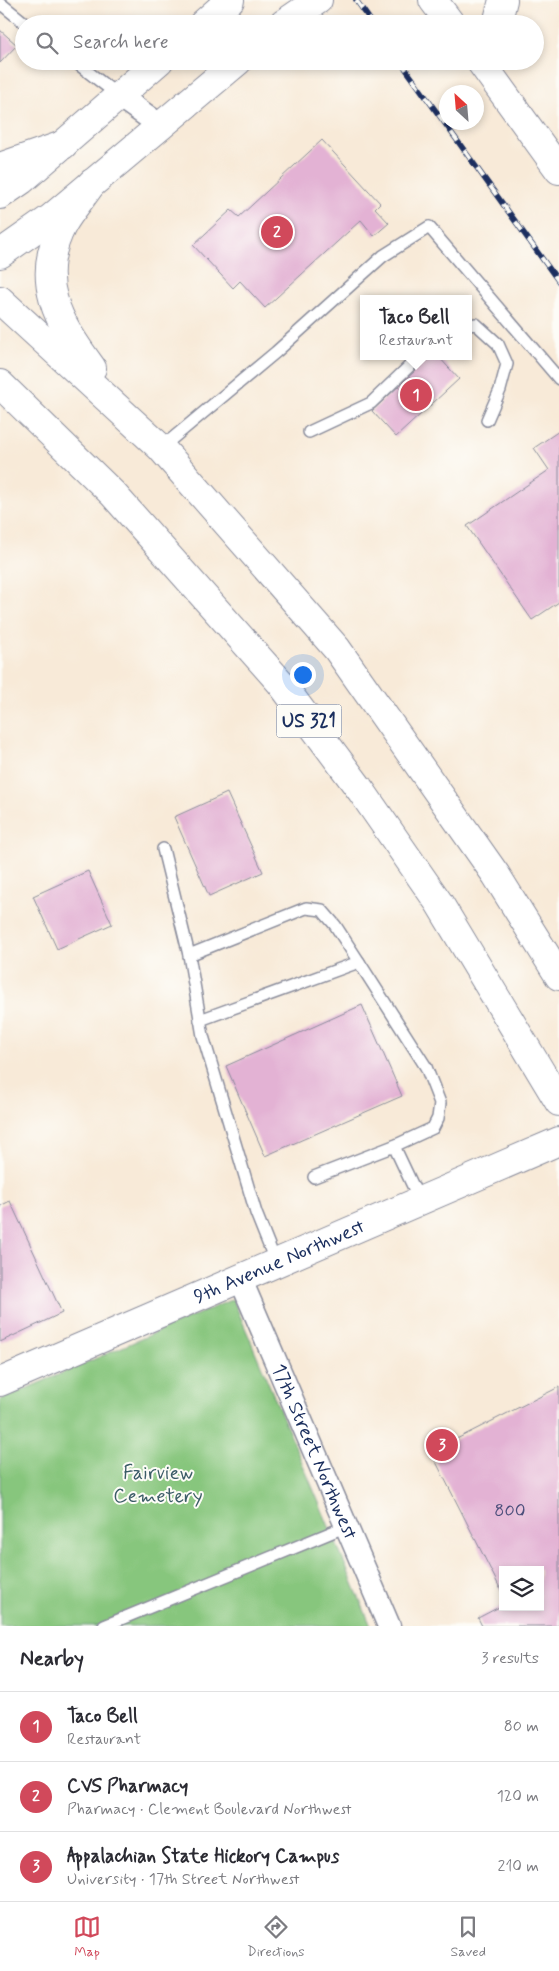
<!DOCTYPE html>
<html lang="en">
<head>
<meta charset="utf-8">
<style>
	:root { --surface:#fff; --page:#f2f2f3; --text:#2b2b33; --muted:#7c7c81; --line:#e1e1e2; --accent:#d1495b }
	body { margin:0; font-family:Mynerve,sans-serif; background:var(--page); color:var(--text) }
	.controls { position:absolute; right:15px; bottom:15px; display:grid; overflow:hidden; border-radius:0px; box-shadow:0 2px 8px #0003 }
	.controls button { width:45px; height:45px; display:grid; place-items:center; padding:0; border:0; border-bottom:1px solid var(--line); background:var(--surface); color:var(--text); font:25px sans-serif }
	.compass { position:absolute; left:439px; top:85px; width:45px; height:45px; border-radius:50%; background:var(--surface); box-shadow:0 2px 8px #0003; rotate:334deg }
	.you { position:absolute; left:302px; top:674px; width:18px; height:18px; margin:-12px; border:4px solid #fff; border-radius:50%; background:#1a73e8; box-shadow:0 0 0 8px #1a73e833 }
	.badge { display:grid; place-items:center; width:32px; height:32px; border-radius:50%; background:var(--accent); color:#fff; font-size:16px; font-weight:700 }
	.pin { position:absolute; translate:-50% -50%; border:2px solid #fff; box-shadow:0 1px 5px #0006 }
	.popup { position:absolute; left:360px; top:295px; width:112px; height:65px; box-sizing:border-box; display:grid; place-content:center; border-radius:0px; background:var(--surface); filter:drop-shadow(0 1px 4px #0005); font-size:16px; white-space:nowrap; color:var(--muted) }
	.popup b { font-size:19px; color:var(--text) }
	.popup::after { content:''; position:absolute; left:50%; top:100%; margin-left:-10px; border:10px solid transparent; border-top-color:var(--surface) }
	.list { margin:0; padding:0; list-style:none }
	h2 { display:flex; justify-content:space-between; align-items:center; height:65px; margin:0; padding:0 20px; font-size:21px }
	h2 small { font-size:16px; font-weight:400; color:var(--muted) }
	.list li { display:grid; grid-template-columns:32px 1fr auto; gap:15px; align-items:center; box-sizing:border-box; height:70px; padding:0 20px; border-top:1px solid var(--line) }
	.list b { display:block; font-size:19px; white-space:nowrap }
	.list p { margin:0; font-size:16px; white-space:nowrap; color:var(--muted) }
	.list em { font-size:16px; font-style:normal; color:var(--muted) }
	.icon { flex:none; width:28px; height:28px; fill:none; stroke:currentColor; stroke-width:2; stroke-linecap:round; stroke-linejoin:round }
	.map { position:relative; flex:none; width:559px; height:1626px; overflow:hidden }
	.search { position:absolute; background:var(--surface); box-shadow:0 2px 8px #0003; left:15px; right:15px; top:15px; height:55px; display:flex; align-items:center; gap:12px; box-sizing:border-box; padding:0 18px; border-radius:28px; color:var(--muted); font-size:19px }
	.sheet { height:275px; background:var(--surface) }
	nav { display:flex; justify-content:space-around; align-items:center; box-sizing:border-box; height:70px; border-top:1px solid var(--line); background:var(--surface); font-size:14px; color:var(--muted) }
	nav a { display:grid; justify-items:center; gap:2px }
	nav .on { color:var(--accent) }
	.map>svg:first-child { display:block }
	.green { fill:#87c67d; stroke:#517a6e }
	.building { fill:#e3b2d4 }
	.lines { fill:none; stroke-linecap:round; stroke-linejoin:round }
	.lane-casing { stroke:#8a8c9b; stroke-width:14 }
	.street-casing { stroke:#8a8c9b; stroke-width:25 }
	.secondary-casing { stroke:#8a8c9b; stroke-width:30 }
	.highway-casing { stroke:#8a8c9b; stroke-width:30 }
	.lane { stroke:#fff; stroke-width:11 }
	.street { stroke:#fff; stroke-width:22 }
	.secondary { stroke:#fff; stroke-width:28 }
	.highway { stroke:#fff; stroke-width:28 }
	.rail-casing { stroke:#1b2f5e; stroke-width:5.5 }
	.rail { stroke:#fdfcf7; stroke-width:4; stroke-dasharray:11; stroke-linecap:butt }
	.labels { text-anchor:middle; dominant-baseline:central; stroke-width:4; stroke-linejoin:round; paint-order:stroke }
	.number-label { font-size:18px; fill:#4d507c }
	.shield { fill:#fdfcf7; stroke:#5f6c8c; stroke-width:1 }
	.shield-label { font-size:19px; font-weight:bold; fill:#1b2f5e }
	.street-label { font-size:20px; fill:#1b2f5e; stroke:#fdfcf7 }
	.park-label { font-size:20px; fill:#3b5c67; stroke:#fdfcf7 }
</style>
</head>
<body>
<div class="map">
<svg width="559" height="1626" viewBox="0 0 559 1626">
	<rect width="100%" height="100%" fill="#fdfcf7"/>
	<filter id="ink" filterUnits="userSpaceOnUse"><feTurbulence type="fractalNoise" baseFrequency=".02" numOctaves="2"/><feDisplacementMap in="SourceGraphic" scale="10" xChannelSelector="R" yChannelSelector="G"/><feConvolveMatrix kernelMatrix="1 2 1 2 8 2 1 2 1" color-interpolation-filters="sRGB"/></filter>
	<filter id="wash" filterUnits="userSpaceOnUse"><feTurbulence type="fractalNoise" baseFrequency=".0096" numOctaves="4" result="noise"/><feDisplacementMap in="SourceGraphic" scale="20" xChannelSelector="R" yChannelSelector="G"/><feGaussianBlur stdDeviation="1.12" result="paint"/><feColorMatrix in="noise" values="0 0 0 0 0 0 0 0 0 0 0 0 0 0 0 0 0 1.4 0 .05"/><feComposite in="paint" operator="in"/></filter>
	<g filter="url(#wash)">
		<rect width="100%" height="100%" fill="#f8ead8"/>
		<polygon class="green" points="233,1299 371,1626 0,1626 0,1400"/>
		<g id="blocks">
			<g class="building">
				<polygon points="0,30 17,45 0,63"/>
				<polygon points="322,140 380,203 375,208 389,223 374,236 361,220 265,308 240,281 233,288 193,245 231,210 239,217"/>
				<polygon points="431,356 438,356 459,379 396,437 372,411"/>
				<polygon points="559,431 559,602 532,620 467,526 549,470 534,448"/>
				<polygon points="227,793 263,872 209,896 174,817"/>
				<polygon points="88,871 112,924 57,949 33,896"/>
				<polygon points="362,1005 402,1096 265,1156 226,1066"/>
				<polygon points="10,1201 62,1313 0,1342 0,1206"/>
				<polygon points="559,1387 559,1626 482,1626 478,1618 503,1605 503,1607 540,1607 540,1570 503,1570 503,1594 431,1452"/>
			</g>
		</g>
	</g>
	<g filter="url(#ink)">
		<use href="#blocks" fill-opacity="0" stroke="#8a8c9b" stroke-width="1"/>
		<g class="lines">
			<defs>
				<g id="lane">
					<polyline points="0,3 26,24"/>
					<polyline points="74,61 119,96"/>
					<polyline points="468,325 476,324 498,344 507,364 500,390 487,420"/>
					<polyline points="309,432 371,403 420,356"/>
					<polyline points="161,448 276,352 383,256 429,227 559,379"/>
					<polyline points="163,849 189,955 203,1036 256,1213 276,1263"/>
					<polyline points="189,955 306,908 322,910 335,925 359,962"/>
					<polyline points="200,1020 359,962 426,1067 440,1103 438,1118 433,1128 394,1146 420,1201"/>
					<polyline points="314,1177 394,1146"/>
					<polyline points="104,1626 347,1526"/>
				</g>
				<g id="street">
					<polyline points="119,96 161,126"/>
					<path id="s1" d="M240 1278 389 1626"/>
				</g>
				<g id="secondary">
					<polyline points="433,0 451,24"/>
					<polyline points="203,24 230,0"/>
					<polyline points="283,24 318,0"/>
					<polyline points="497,24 503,0"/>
					<polyline points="480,61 559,170"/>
					<polyline points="0,195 22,180 159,61"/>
					<polyline points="0,254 51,218 238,61"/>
					<path id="s2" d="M0 1382 559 1141"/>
				</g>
				<g id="highway">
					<polyline points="0,167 63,145"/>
					<polyline points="0,300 161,448 337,649 496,875 559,976"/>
					<path d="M92 368C58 322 33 280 63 224 71 210 83 197 92 183"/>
					<polyline points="0,384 113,494 280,682 362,792 439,903 559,1102"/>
				</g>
			</defs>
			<use href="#lane" class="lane-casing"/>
			<use href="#street" class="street-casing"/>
			<use href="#secondary" class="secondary-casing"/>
			<use href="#highway" class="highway-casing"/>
			<use href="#lane" class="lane"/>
			<use href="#street" class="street"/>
			<use href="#secondary" class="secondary"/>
			<use href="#highway" class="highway"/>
			<defs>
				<g id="rail">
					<polyline points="356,0 373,24"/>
					<polyline points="400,61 559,282"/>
				</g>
			</defs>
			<use href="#rail" class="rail-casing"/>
			<use href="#rail" class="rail"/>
		</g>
	</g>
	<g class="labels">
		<g class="number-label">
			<text x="510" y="1511">800</text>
		</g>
		<rect class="shield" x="276.5" y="704.5" width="65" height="33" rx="4"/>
		<g class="shield-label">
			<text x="309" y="721">US 321</text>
		</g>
		<g class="street-label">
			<text stroke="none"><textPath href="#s2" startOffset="304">9th Avenue Northwest</textPath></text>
			<text stroke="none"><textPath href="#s1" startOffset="189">17th Street Northwest</textPath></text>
		</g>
		<g class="park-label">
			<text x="158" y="1473">Fairview<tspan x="158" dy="23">Cemetery</tspan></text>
		</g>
	</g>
</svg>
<div class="controls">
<button><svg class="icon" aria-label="layers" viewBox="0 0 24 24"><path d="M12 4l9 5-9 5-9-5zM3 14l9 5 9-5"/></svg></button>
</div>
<svg class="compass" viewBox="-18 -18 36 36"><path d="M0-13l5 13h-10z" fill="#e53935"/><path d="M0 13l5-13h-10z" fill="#7c7c81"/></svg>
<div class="you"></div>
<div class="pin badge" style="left:416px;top:395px">1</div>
<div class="popup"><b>Taco Bell</b>Restaurant</div>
<div class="pin badge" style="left:277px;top:232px">2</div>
<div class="pin badge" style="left:442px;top:1445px">3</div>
<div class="search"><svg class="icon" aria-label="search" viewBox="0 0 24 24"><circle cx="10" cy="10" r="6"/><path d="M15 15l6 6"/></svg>Search here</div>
</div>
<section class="sheet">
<h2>Nearby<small>3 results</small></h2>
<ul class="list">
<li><span class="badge">1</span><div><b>Taco Bell</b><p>Restaurant</p></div><em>80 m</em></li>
<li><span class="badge">2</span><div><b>CVS Pharmacy</b><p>Pharmacy · Clement Boulevard Northwest</p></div><em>120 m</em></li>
<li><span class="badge">3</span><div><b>Appalachian State Hickory Campus</b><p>University · 17th Street Northwest</p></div><em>210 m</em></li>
</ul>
</section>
<nav>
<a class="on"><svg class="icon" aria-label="map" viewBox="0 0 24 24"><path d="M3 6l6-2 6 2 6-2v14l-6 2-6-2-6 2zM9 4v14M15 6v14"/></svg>Map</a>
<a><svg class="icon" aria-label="directions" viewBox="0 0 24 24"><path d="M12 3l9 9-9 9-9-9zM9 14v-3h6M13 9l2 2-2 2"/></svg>Directions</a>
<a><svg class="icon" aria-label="saved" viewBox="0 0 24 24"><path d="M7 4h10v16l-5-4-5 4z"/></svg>Saved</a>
</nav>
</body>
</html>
